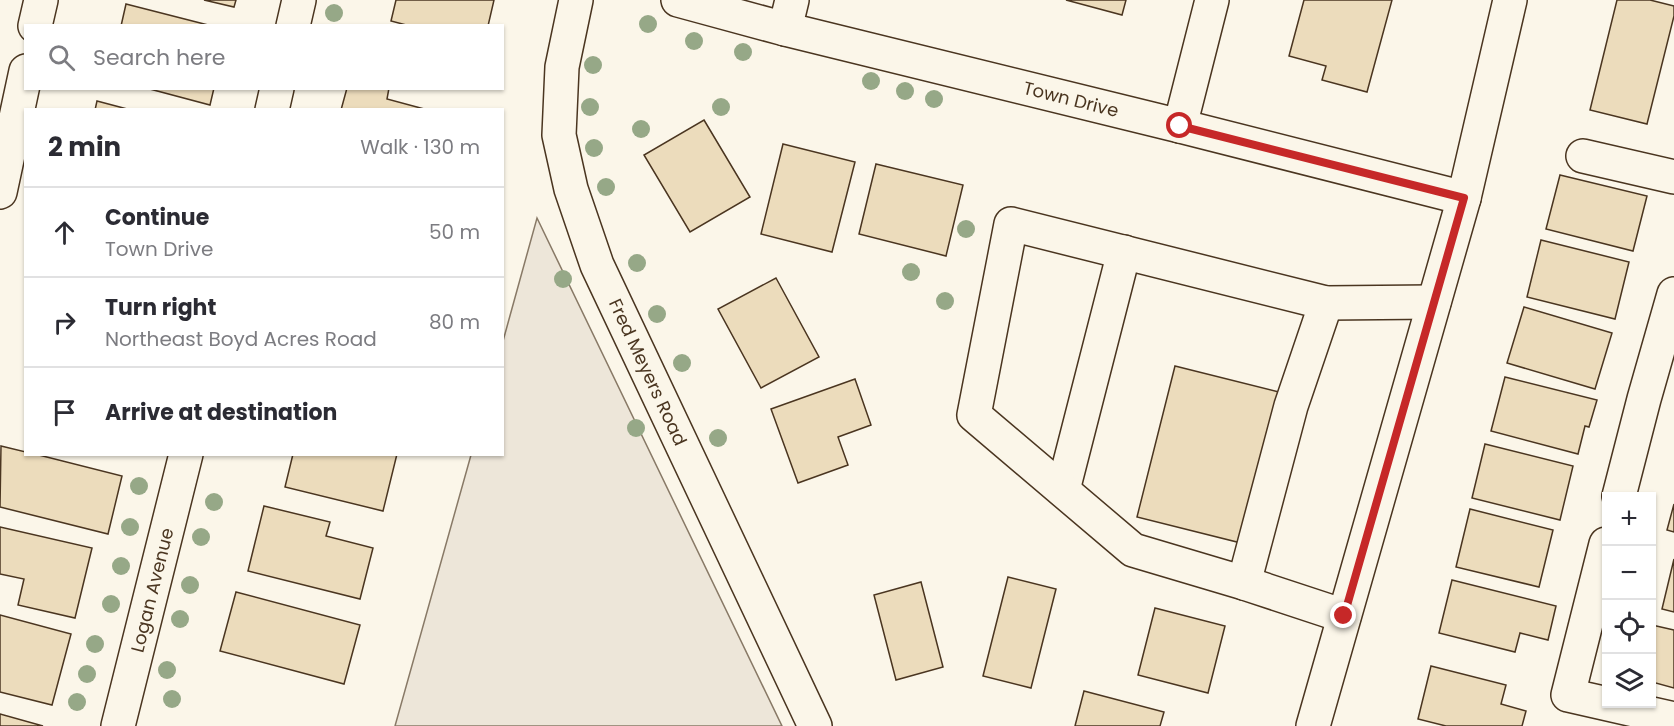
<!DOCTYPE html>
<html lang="en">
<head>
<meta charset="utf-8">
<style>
	:root { --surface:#fff; --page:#f7f7f7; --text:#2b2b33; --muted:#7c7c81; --line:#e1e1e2 }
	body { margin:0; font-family:Poppins,sans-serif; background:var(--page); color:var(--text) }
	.controls { position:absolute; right:18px; bottom:18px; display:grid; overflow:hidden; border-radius:0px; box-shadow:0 2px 4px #0004 }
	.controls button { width:54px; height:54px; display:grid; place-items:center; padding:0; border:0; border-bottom:2px solid var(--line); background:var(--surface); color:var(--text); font:30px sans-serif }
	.stop { position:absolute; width:18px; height:18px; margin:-14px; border:4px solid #c62828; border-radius:50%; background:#fff }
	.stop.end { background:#c62828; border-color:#fff; box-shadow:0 2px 6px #0008 }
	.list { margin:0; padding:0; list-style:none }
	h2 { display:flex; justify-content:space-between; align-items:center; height:78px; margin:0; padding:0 24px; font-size:26px }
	h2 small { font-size:20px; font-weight:400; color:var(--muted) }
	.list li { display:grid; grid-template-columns:39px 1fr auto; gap:18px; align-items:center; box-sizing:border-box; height:90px; padding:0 24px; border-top:2px solid var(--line) }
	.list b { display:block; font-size:22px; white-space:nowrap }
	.list p { margin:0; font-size:20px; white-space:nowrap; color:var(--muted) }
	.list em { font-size:20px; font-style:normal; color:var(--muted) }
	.icon { flex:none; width:33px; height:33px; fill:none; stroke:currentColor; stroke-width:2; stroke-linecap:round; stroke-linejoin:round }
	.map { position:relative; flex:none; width:1674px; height:726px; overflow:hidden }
	.search { position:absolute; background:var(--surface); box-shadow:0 2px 4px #0004; left:24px; top:24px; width:480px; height:66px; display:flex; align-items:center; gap:15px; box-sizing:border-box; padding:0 21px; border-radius:0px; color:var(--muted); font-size:22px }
	.panel { position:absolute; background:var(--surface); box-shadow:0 2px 4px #0004; left:24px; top:108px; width:480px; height:348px; border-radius:0px }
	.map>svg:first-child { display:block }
	.green { fill:#ede6d9; stroke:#887966; stroke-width:1.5 }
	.building { fill:#ecdcbc; stroke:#4a3520; stroke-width:1.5 }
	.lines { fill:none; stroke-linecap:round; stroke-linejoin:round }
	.minor-casing { stroke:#4a3520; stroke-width:36 }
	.minor { stroke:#fbf6e9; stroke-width:33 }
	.tree { fill:#96a887 }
	.route { stroke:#c62828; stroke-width:8 }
	.labels { text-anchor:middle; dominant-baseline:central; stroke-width:4.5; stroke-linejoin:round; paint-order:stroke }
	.street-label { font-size:18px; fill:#4a3520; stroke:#fbf6e9 }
</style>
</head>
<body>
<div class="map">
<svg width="1674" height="726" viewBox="0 0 1674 726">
	<rect width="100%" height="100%" fill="#fbf6e9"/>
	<polygon class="green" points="537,218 782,726 395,726 471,455 502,454 503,341"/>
	<g class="building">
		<polygon points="204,0 236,0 234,7"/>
		<polygon points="396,0 494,0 488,26 410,26 391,21"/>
		<polygon points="1066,0 1126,0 1122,15"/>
		<polygon points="1304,0 1392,0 1367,92 1322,80 1326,66 1289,56"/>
		<polygon points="1617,0 1650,0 1674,6 1674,16 1647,124 1590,110"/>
		<polygon points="126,4 212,26 121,26"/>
		<polygon points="146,88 214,88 210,105"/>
		<polygon points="347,88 389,88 387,99 428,110 341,110"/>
		<polygon points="97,101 131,110 95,110"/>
		<polygon points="704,120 750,197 690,232 644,155"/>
		<polygon points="783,144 855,162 832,252 761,234"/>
		<polygon points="876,164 963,185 946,256 859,234"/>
		<polygon points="1560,175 1647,196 1633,251 1546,229"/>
		<polygon points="1541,240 1629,262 1615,319 1527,297"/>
		<polygon points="776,278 819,357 761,388 718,309"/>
		<polygon points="1524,307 1612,333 1595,389 1507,363"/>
		<polygon points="1175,366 1279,392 1241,543 1137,517"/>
		<polygon points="1505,377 1597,400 1589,427 1585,426 1578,454 1491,431"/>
		<polygon points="855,379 871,425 838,437 848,465 798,483 771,409"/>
		<polygon points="1485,444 1573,466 1560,520 1472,498"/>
		<polygon points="1,446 26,452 26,454 35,454 122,476 108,534 0,507"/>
		<polygon points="293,454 397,454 383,511 285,487"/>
		<polygon points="1674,504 1674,532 1667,530"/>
		<polygon points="264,506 330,522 326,536 373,548 360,599 248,571"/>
		<polygon points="1470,509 1553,530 1539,587 1456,567"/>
		<polygon points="0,527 92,548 75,618 18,605 24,579 0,574"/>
		<polygon points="1674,559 1674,612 1662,609"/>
		<polygon points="1008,577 1056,589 1031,688 983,676"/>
		<polygon points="1452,580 1556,606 1548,640 1520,633 1515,652 1439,633"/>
		<polygon points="921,582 943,667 896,680 874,595"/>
		<polygon points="236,592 360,625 344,684 220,651"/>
		<polygon points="1155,608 1225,626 1208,693 1138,675"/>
		<polygon points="0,615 71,634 52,705 0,692"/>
		<polygon points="1652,625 1674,630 1674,688 1652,682"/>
		<polygon points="1431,666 1506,685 1501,704 1526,711 1522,726 1446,726 1418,719"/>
		<polygon points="1084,691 1164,712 1160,726 1075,726"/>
		<polygon points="0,714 43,726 0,726"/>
	</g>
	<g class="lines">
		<defs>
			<g id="minor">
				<polyline points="576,0 562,67 559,135 571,189 597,265 815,726"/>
				<polyline points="678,0 785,29 1180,126 1464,198"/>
				<polyline points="35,26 41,0"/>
				<polyline points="293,26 299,0"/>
				<polyline points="785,29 792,0"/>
				<polyline points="272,110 277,88"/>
				<polyline points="1180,126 1212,0"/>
				<polyline points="1583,156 1674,177"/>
				<polyline points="0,192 26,71"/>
				<polyline points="1063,490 1124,252"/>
				<polyline points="1619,496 1644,399 1674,294"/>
				<polyline points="1606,544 1568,695 1674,719"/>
				<polyline points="1244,583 1291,406 1326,303"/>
				<polyline points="1344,616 1244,583 1133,550 974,415 1011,224 1326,303 1434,302"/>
				<polyline points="118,726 186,454"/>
				<polyline points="1313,726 1464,198 1510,0"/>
			</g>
		</defs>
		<use href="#minor" class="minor-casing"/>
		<use href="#minor" class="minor"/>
	</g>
	<g class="tree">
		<circle cx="334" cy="13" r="9"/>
		<circle cx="648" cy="24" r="9"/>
		<circle cx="694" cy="41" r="9"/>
		<circle cx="743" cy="52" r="9"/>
		<circle cx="593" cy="65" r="9"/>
		<circle cx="871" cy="81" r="9"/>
		<circle cx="905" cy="91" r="9"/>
		<circle cx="934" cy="99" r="9"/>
		<circle cx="590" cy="107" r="9"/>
		<circle cx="721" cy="107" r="9"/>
		<circle cx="641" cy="129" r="9"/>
		<circle cx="594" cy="148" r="9"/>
		<circle cx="606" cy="187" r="9"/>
		<circle cx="966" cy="229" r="9"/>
		<circle cx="637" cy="263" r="9"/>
		<circle cx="911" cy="272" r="9"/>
		<circle cx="563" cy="279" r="9"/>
		<circle cx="945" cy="301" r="9"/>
		<circle cx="657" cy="314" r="9"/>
		<circle cx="682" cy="363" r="9"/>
		<circle cx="636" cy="428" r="9"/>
		<circle cx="718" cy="438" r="9"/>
		<circle cx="139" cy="486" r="9"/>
		<circle cx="214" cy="502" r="9"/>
		<circle cx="130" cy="527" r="9"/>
		<circle cx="201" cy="537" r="9"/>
		<circle cx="121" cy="566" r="9"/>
		<circle cx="190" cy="585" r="9"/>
		<circle cx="111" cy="604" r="9"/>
		<circle cx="180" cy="619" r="9"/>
		<circle cx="95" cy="644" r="9"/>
		<circle cx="167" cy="670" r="9"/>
		<circle cx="87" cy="674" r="9"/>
		<circle cx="172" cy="699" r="9"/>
		<circle cx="77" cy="702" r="9"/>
	</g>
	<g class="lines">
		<polyline class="route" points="1180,126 1464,198 1344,616"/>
	</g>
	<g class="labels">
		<g class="street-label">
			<text transform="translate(1071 99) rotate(14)">Town Drive</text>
			<text transform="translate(648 372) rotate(65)">Fred Meyers Road</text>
			<text transform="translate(152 590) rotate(-76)">Logan Avenue</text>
		</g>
	</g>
</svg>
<div class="controls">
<button>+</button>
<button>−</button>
<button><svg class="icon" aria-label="locate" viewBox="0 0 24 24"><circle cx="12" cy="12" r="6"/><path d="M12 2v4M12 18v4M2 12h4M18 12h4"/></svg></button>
<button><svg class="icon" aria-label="layers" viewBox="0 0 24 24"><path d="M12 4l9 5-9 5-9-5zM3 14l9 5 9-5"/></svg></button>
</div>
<div class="stop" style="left:1180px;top:126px"></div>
<div class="stop end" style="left:1344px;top:616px"></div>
<div class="search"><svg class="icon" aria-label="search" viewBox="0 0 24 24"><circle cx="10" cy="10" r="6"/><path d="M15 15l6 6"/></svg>Search here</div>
<section class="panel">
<h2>2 min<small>Walk · 130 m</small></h2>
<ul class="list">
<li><svg class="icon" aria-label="ahead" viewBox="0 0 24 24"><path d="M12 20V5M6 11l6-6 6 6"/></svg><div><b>Continue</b><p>Town Drive</p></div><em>50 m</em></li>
<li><svg class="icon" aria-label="right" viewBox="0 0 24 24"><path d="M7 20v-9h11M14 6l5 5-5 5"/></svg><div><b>Turn right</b><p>Northeast Boyd Acres Road</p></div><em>80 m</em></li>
<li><svg class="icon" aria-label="arrive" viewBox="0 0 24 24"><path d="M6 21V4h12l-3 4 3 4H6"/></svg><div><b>Arrive at destination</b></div></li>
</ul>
</section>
</div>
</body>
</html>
